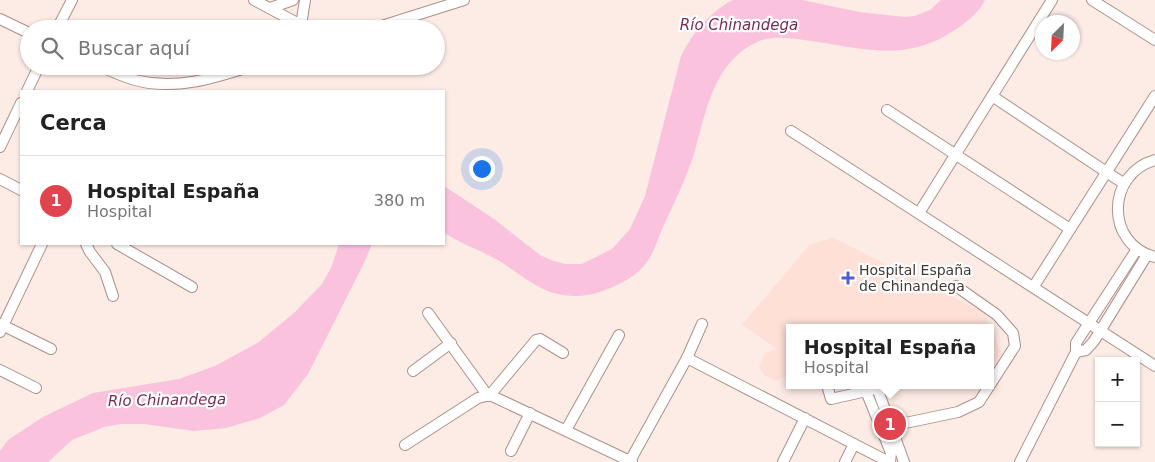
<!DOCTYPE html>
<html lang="es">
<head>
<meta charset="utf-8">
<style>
	:root { --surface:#fff; --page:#f2f2f2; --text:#222; --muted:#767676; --line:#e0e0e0; --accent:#ea580c }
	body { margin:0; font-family:"DejaVu Sans",sans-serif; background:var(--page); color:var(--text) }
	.controls { position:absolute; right:15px; bottom:15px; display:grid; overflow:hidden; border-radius:0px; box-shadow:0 1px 4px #0004 }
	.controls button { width:45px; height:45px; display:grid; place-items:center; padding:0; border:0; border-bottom:1px solid var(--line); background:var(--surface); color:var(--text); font:25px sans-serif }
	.compass { position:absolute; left:1035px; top:15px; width:45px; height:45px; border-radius:50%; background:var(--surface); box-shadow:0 1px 4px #0004; rotate:204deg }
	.you { position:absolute; left:481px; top:168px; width:18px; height:18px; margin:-12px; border:4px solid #fff; border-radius:50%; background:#1a73e8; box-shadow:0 0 0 8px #1a73e833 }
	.badge { display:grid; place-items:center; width:32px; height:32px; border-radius:50%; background:var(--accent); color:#fff; font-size:16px; font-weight:700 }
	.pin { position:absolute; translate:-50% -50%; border:2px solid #fff; box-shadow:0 1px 5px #0006 }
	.popup { position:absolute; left:786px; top:324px; width:208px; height:65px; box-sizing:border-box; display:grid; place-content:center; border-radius:0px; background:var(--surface); filter:drop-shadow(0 1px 4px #0005); font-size:16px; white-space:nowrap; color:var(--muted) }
	.popup b { font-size:19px; color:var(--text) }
	.popup::after { content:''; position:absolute; left:50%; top:100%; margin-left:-10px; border:10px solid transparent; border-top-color:var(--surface) }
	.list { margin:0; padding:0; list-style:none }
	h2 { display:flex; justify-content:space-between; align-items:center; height:65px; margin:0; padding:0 20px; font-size:21px }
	h2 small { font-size:16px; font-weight:400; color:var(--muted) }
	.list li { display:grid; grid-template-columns:32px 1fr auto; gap:15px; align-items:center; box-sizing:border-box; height:90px; padding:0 20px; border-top:1px solid var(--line) }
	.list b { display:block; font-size:19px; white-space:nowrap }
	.list p { margin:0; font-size:16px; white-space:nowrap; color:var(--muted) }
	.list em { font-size:16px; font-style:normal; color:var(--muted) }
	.icon { flex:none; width:28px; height:28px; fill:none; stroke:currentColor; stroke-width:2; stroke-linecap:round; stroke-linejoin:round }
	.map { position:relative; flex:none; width:1155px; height:462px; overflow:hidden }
	.search { position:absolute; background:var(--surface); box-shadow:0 1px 4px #0004; left:20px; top:20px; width:425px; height:55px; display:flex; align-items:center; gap:12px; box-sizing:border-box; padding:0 18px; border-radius:28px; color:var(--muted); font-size:19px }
	.panel { position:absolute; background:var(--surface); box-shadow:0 1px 4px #0004; left:20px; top:90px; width:425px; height:155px; border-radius:0px }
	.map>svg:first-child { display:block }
	.built { fill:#fee0d7 }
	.water { fill:#fac2dd }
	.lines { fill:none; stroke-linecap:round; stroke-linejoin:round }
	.minor-casing { stroke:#ac9189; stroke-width:12 }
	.minor { stroke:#fff; stroke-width:10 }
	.poi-dot { fill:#4f5cd2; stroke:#fff; stroke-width:2 }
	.labels { text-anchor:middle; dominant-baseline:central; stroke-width:4.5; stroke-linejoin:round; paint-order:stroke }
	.poi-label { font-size:14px; fill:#433835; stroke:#fff; text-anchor:start }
	.water-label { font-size:15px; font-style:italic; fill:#782b57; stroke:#fff }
</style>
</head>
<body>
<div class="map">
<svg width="1155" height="462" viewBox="0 0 1155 462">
	<rect width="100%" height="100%" fill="#fdebe6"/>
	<polygon class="built" points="833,238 984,312 1002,354 990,368 990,328 790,328 789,375 776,381 765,376 759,367 765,353 777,349 742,325 810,244"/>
	<g class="water">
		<path d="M733 0H802L859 12 905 17 915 16 930 10 941 0H985C978 14 966 23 953 31 904 64 858 47 804 40 790 38 772 36 759 41 713 61 706 112 694 154 686 179 674 203 663 227 657 241 653 256 643 267 633 278 620 284 608 289 590 297 572 298 553 293 534 287 517 272 501 262 482 251 462 244 444 233V186L494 219 540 255 551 260 565 264H582L612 249 630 229 645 196 681 56C693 33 709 12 733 0Z"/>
		<polygon points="339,244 372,244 364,263 308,374 284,405 260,418 226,428 194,431 144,424 121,424 104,427 72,440 48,462 0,462 0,451 8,440 43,417 93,393 179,379 215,366 259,342 295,312 322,284 331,268"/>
	</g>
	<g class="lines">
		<defs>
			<g id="minor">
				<polyline points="254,0 301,25 303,29"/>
				<polyline points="1092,0 1155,40"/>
				<polyline points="270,8 293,0"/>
				<polyline points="0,19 29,33"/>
				<polyline points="301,25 305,0"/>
				<polyline points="57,29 72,0"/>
				<polyline points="372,29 464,0"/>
				<path d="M99 66C112 71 125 78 139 81 178 90 214 78 252 66"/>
				<polyline points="27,91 39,66"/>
				<polyline points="992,96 1123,183"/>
				<polyline points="887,110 1070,229"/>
				<polyline points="791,131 1155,366"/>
				<polyline points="0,147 21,103"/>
				<path d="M1155 160C1106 174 1105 244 1155 257"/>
				<polyline points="0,179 21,190"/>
				<polyline points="919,213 1052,0"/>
				<polyline points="86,244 90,252 105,272 113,296"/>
				<polyline points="117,244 192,287"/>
				<polyline points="1034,286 1155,96"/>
				<polyline points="428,313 488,396"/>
				<polyline points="0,324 51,349"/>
				<polyline points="0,332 42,244"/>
				<polyline points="1076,352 1086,350 1094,341 1147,255"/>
				<polyline points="687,358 889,462"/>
				<polyline points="0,370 36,388"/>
				<polyline points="413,371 451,343"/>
				<polyline points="827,385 831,399 871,390"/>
				<polyline points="876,385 904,462"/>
				<polyline points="866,391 891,453 890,462"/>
				<polyline points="490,395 536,340 540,339 563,353"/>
				<polyline points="891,426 958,412 979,402 1015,346 1013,333 997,315 956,286"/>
				<polyline points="566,430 619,335"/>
				<polyline points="405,445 478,398 490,395 632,462"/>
				<polyline points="511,451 530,413"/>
				<polyline points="630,461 687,358 702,324"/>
				<polyline points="783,462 805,418"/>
				<polyline points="845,462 854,444"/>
				<polyline points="1020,462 1076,352 1076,343 1137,249"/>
			</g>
		</defs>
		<use href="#minor" class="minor-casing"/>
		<use href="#minor" class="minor"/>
	</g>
	<path class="poi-dot" d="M845.5 270.5h5v5h5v5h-5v5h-5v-5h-5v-5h5z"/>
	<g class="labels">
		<g class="poi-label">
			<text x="859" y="270">Hospital España<tspan x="859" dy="16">de Chinandega</tspan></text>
		</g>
		<g class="water-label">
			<text x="739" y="25">Río Chinandega</text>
			<text transform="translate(167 400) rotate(-1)">Río Chinandega</text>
		</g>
	</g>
</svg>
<div class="controls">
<button>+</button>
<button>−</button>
</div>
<svg class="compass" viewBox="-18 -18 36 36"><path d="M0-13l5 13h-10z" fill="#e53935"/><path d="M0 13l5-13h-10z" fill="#767676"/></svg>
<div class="you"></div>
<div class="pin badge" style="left:890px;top:424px;background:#e0444e">1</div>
<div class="popup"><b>Hospital España</b>Hospital</div>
<div class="search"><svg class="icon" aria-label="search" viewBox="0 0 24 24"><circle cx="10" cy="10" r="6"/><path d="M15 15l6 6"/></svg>Buscar aquí</div>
<section class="panel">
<h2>Cerca<small></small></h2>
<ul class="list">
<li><span class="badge" style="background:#e0444e">1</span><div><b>Hospital España</b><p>Hospital</p></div><em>380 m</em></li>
</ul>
</section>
</div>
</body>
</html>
